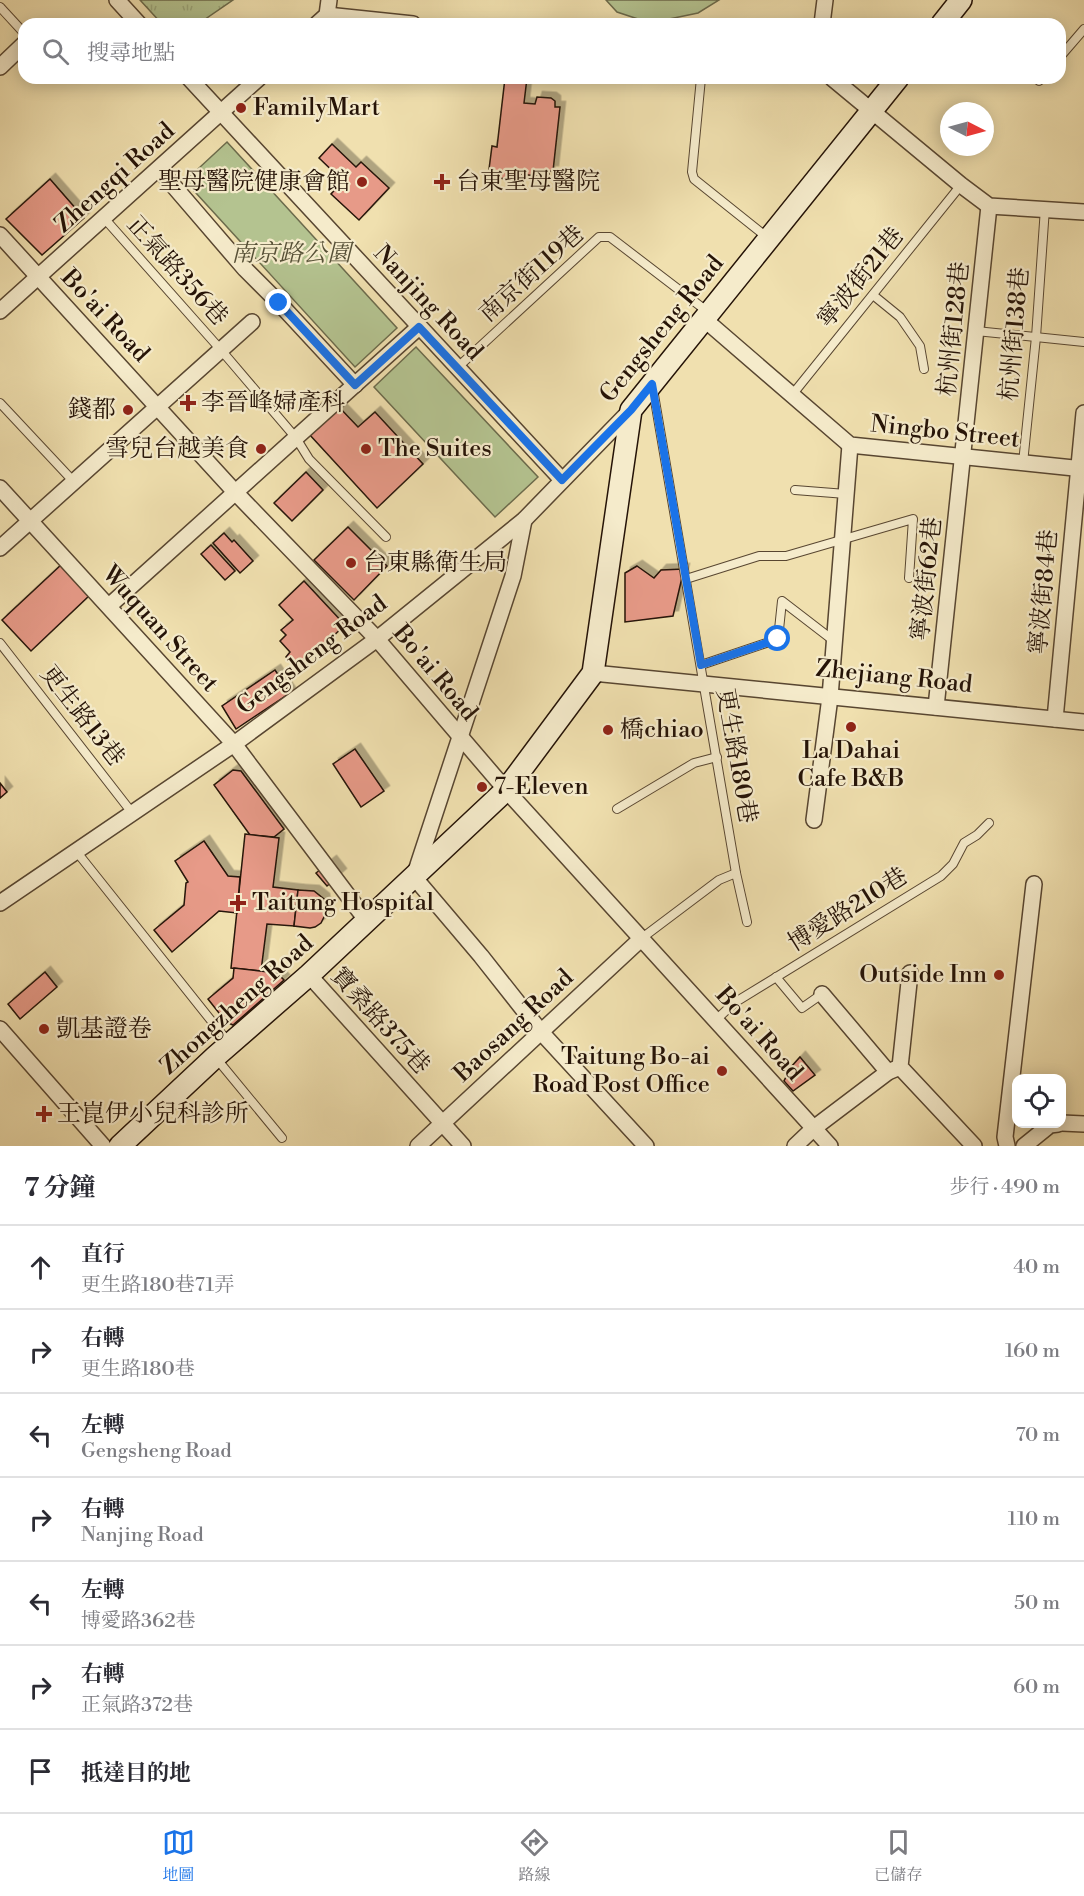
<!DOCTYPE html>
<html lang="zh-TW">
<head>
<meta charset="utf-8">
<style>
	:root { --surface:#fff; --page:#f2f2f3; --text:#2b2b33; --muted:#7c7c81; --line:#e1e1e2; --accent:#1a73e8 }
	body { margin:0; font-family:"Libre Bodoni","Noto Serif TC",serif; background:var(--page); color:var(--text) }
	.controls { position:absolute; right:18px; bottom:18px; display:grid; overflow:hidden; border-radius:12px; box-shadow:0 3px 15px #0003 }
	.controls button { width:54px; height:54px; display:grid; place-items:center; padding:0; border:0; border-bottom:2px solid var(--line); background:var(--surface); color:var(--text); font:30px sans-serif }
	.compass { position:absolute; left:940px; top:102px; width:54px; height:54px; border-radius:50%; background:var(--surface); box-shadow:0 3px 15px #0003; rotate:96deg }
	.stop { position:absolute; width:18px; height:18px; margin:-14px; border:4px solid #1a73e8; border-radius:50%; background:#fff }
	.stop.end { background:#1a73e8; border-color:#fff; box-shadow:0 2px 6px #0008 }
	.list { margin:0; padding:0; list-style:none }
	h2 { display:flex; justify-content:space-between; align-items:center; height:78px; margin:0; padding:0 24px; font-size:26px }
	h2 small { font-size:20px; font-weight:400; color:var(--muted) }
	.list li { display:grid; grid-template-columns:39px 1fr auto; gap:18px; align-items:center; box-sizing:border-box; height:84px; padding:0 24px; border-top:2px solid var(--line) }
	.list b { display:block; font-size:22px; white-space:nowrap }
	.list p { margin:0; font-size:20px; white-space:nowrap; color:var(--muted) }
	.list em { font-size:20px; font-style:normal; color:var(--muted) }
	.icon { flex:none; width:33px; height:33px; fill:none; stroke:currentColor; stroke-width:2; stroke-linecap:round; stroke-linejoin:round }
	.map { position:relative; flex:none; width:1084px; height:1146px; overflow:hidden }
	.search { position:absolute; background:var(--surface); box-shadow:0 3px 15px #0003; left:18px; right:18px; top:18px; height:66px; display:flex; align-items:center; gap:15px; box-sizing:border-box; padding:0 21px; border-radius:18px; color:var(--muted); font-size:22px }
	.sheet { height:666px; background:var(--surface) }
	nav { display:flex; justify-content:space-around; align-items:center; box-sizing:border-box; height:84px; border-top:2px solid var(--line); background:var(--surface); font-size:16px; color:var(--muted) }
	nav a { display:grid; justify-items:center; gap:3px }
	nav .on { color:var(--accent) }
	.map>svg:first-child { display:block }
	.grass { fill:url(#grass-tufts); stroke:#6c6b4c; stroke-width:1.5 }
	.park { fill:#b4c390; stroke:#6c6b4c; stroke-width:1.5 }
	.building { fill:#e79a88; stroke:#251307; stroke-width:1.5; filter:url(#shadow) }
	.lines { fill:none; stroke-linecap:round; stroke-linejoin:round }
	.lane-casing { stroke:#584631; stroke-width:10 }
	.street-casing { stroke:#584631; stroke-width:18 }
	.secondary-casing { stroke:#251307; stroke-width:24 }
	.lane { stroke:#f5ebcb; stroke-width:8 }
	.street { stroke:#f5ebcb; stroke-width:15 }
	.secondary { stroke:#f5ebcb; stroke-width:21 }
	.route { stroke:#1a73e8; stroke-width:8 }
	.poi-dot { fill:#8f2418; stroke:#f5ebcb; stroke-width:2 }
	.labels { text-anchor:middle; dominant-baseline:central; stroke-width:4.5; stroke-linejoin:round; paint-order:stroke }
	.poi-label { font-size:24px; fill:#251307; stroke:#f5ebcb; text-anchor:start }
	.street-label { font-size:24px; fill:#251307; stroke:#f5ebcb }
	.park-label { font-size:24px; font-style:italic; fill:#575137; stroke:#f5ebcb }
</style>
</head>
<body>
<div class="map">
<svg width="1084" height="1146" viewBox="0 0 1084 1146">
	<defs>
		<pattern id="grass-tufts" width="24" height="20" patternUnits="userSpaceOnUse" patternTransform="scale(1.5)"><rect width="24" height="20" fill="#b4c390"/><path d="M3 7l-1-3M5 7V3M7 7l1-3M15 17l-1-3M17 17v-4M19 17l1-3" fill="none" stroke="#9ba77b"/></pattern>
		<filter id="shadow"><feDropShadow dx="5.5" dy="-5.5" stdDeviation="0" flood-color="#0004"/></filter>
	</defs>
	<rect width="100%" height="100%" fill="#f0e0af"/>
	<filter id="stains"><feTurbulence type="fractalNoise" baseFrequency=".00333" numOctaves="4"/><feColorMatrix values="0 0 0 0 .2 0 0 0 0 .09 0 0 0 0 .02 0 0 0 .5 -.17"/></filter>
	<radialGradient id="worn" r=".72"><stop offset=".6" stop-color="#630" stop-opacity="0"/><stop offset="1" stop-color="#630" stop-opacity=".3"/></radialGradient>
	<polygon class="grass" points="140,0 233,0 198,24 162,24"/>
	<g class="park">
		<polygon points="606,0 719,0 698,13 650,23 617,12"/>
		<polygon points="227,142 397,328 355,367 185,181"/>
		<polygon points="416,347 538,477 495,517 374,387"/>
	</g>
	<g class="building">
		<polygon points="505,78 527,78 524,103 535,104 537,97 551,98 555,101 555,107 560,107 553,171 549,171 549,177 518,174 517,180 488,177 492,146 497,147"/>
		<polygon points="332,144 356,167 361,162 389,188 359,220 331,194 343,181 319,158"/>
		<polygon points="50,179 84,218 42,255 6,219"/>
		<polygon points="338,406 358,427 375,412 423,464 377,508 309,434"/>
		<polygon points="306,472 323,490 292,521 274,503"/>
		<polygon points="348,527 387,566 354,600 314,560"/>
		<polygon points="224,533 232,542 234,540 253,561 240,573 213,543"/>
		<polygon points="211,545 235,571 225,580 201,554"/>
		<polygon points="62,564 91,594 31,651 2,620"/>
		<polygon points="637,566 654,578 661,570 684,569 673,616 625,622 625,573"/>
		<polygon points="304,581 345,625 298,669 286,657 290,652 280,641 286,635 281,630 293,620 279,605"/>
		<polygon points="275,670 290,693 236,729 222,706"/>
		<polygon points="355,749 384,791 361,807 333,764"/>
		<polygon points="233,770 241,771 284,829 274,837 250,835 214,785"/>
		<polygon points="0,783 7,792 0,798"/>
		<polygon points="245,834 279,838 273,887 298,890 294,926 267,924 261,971 231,968"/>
		<polygon points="204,841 228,876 240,877 237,913 219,911 172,952 154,930 184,905 186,883 188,882 175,861"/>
		<polygon points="331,861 341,874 327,886 316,873"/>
		<polygon points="298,890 314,891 324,899 326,913 321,923 315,927 310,928 294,926"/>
		<polygon points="234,968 277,973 284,980 233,1025 226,1022 208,999 233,978"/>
		<polygon points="45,972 57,987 20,1019 8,1004"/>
		<polygon points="800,1057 815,1075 793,1091 784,1081 791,1067"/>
	</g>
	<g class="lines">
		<defs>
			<g id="lane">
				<polyline points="0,7 24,33"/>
				<polyline points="1060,57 1084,29"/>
				<polyline points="701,78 692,172 694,179 768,238"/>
				<polyline points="1039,81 1042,78"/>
				<polyline points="104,218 221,350 296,438 309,459 386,537"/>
				<polyline points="873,295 900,317 920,346 924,369"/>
				<polyline points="976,331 1084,342"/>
				<polyline points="458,367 599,237 610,237 708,312"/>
				<polyline points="653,389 736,873 747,922"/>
				<polyline points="792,395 961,185"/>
				<polyline points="0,403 74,482"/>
				<polyline points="1023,463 1036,337 1045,208"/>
				<polyline points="795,490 846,494"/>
				<polyline points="686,579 759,556 786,556 913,519 909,578"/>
				<polyline points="0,643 133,814"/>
				<polyline points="701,665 778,639 782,601 834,641"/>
				<polyline points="617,809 694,763 717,757"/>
				<polyline points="76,851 229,1043"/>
				<polyline points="642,938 719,880 736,873"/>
				<polyline points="776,977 802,1008 822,994"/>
				<polyline points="716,1020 734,1003 941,876 953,864 964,843 977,835 989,823"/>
				<polyline points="216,1058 282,1138"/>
			</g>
			<g id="street">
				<polyline points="117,0 139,24"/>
				<polyline points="327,15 413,24"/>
				<polyline points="317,24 327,15 329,0"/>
				<polyline points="822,24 825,0"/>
				<polyline points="0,67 24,44"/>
				<polyline points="189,78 562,480"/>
				<polyline points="832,78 961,185 989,206 1084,212"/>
				<polyline points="159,169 245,269 279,303 355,385"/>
				<polyline points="0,235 235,492 377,639 506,790 830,1146"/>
				<polyline points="0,311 259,78"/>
				<polyline points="704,319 850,445 1084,469"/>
				<polyline points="0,488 234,744 367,921"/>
				<polyline points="524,520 513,576 414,877 481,956 541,1032 646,1146"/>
				<polyline points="0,548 252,322"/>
				<polyline points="109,606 419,327"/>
				<polyline points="593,673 1084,722"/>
				<polyline points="936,707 989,206"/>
				<polyline points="1055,719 1084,413"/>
				<polyline points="814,820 830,697 850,445"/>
				<polyline points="0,903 234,744 377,639 524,520 631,410"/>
				<polyline points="910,973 900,1067 974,1146"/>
				<polyline points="309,975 463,1146"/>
				<polyline points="822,994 888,1072"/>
				<polyline points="0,1029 103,1146"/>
				<polyline points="1062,1123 1084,1124"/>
				<polyline points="418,1146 642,938"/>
				<polyline points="795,1146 814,1128 888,1072 900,1067"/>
				<polyline points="1007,1146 1005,1137 1034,884"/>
				<polyline points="1024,1146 1050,1125 1058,1124"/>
			</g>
			<g id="secondary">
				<polyline points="942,24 961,0"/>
				<polyline points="120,1146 215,1057 309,975 506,790 593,673 631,410 898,78"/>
			</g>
		</defs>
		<use href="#lane" class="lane-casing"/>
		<use href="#street" class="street-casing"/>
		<use href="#secondary" class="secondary-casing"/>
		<use href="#lane" class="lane"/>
		<use href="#street" class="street"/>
		<use href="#secondary" class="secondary"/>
	</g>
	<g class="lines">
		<polyline class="route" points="279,303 355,385 419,327 562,480 631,410 652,384 701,665 778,639"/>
	</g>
	<g class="poi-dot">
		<circle cx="241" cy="108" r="6"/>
		<circle cx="362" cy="182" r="6"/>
		<path d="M439 173h6v6h6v6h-6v6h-6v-6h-6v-6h6z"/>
		<path d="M185 394h6v6h6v6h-6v6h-6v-6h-6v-6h6z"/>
		<circle cx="128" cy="410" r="6"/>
		<circle cx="261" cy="449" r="6"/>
		<circle cx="366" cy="449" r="6"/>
		<circle cx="351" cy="563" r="6"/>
		<circle cx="851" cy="727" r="6"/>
		<circle cx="608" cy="730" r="6"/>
		<circle cx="482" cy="787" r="6"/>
		<path d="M235 894h6v6h6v6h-6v6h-6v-6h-6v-6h6z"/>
		<circle cx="999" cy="975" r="6"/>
		<circle cx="44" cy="1029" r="6"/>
		<circle cx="722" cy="1071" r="6"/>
		<path d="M41 1105h6v6h6v6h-6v6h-6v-6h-6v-6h6z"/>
	</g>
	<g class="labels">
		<g class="poi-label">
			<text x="253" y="108">FamilyMart</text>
			<text x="350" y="182" text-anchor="end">聖母醫院健康會館</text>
			<text x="456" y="182">台東聖母醫院</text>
			<text x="201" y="403">李晉峰婦產科</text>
			<text x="116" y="410" text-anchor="end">錢都</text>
			<text x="249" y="449" text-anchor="end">雪兒台越美食</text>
			<text x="378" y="449">The Suites</text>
			<text x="363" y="563">台東縣衛生局</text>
			<text x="620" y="730">橋chiao</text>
			<text x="851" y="751" text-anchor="middle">La Dahai<tspan x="851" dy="28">Cafe B&amp;B</tspan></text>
			<text x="494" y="787">7-Eleven</text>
			<text x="252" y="903">Taitung Hospital</text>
			<text x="987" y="975" text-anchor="end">Outside Inn</text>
			<text x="56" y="1029">凱基證卷</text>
			<text x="710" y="1057" text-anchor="end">Taitung Bo-ai<tspan x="710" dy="28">Road Post Office</tspan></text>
			<text x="57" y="1114">王崑伊小兒科診所</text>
		</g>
		<g class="street-label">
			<text transform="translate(115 178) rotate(-42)">Zhengqi Road</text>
			<text transform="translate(177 271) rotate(48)">正氣路356巷</text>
			<text transform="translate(532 274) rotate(-42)">南京街119巷</text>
			<text transform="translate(861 278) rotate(-51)">寧波街21巷</text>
			<text transform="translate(428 303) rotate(47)">Nanjing Road</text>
			<text transform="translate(105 316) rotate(47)">Bo'ai Road</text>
			<text transform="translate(662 329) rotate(-51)">Gengsheng Road</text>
			<text transform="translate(954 329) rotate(-84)">杭州街128巷</text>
			<text transform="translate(1015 334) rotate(-85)">杭州街138巷</text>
			<text transform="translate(945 432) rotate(6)">Ningbo Street</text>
			<text transform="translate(927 579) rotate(-84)">寧波街62巷</text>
			<text transform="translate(1044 592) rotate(-85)">寧波街84巷</text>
			<text transform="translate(160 629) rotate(48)">Wuquan Street</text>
			<text transform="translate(312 655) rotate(-37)">Gengsheng Road</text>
			<text transform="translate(435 673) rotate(50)">Bo'ai Road</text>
			<text transform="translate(894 677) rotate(6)">Zhejiang Road</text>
			<text transform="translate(82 716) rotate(52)">更生路13巷</text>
			<text transform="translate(736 756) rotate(80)">更生路180巷</text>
			<text transform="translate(848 910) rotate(-32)">博愛路210巷</text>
			<text transform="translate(237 1005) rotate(-42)">Zhongzheng Road</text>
			<text transform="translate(380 1021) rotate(48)">寶桑路375巷</text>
			<text transform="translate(514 1026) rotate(-43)">Baosang Road</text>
			<text transform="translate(759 1034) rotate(48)">Bo'ai Road</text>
		</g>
		<g class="park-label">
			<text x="291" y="254">南京路公園</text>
		</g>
	</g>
	<rect width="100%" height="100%" filter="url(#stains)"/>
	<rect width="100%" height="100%" fill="url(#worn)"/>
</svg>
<div class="controls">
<button><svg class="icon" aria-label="locate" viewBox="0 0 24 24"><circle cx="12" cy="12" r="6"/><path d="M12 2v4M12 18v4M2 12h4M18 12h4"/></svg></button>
</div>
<svg class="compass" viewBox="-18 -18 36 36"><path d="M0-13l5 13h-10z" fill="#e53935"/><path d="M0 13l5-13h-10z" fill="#7c7c81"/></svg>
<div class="stop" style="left:778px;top:639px"></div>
<div class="stop end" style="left:279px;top:303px"></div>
<div class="search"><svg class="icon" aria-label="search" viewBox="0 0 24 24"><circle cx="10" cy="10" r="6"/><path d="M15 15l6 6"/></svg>搜尋地點</div>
</div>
<section class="sheet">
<h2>7 分鐘<small>步行 · 490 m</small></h2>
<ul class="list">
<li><svg class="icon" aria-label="ahead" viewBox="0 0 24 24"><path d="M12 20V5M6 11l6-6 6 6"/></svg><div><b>直行</b><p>更生路180巷71弄</p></div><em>40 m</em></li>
<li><svg class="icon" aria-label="right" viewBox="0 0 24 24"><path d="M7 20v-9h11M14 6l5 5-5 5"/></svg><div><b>右轉</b><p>更生路180巷</p></div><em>160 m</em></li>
<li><svg class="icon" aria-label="left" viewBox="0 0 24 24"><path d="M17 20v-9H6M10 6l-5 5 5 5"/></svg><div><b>左轉</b><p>Gengsheng Road</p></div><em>70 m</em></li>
<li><svg class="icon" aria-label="right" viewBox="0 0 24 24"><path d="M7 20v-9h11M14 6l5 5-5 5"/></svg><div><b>右轉</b><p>Nanjing Road</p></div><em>110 m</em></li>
<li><svg class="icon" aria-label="left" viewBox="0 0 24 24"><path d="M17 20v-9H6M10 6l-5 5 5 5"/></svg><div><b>左轉</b><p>博愛路362巷</p></div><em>50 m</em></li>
<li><svg class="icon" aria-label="right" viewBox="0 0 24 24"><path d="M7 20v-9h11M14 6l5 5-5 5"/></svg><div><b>右轉</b><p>正氣路372巷</p></div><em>60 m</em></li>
<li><svg class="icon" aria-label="arrive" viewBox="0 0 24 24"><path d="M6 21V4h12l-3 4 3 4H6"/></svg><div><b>抵達目的地</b></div></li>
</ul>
</section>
<nav>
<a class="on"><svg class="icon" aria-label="map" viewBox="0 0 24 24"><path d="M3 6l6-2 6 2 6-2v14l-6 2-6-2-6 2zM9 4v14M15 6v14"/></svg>地圖</a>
<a><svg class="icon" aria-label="directions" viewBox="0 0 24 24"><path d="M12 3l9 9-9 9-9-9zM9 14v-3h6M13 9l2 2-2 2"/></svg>路線</a>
<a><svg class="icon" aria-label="saved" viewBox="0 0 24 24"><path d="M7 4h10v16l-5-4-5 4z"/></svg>已儲存</a>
</nav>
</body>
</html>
